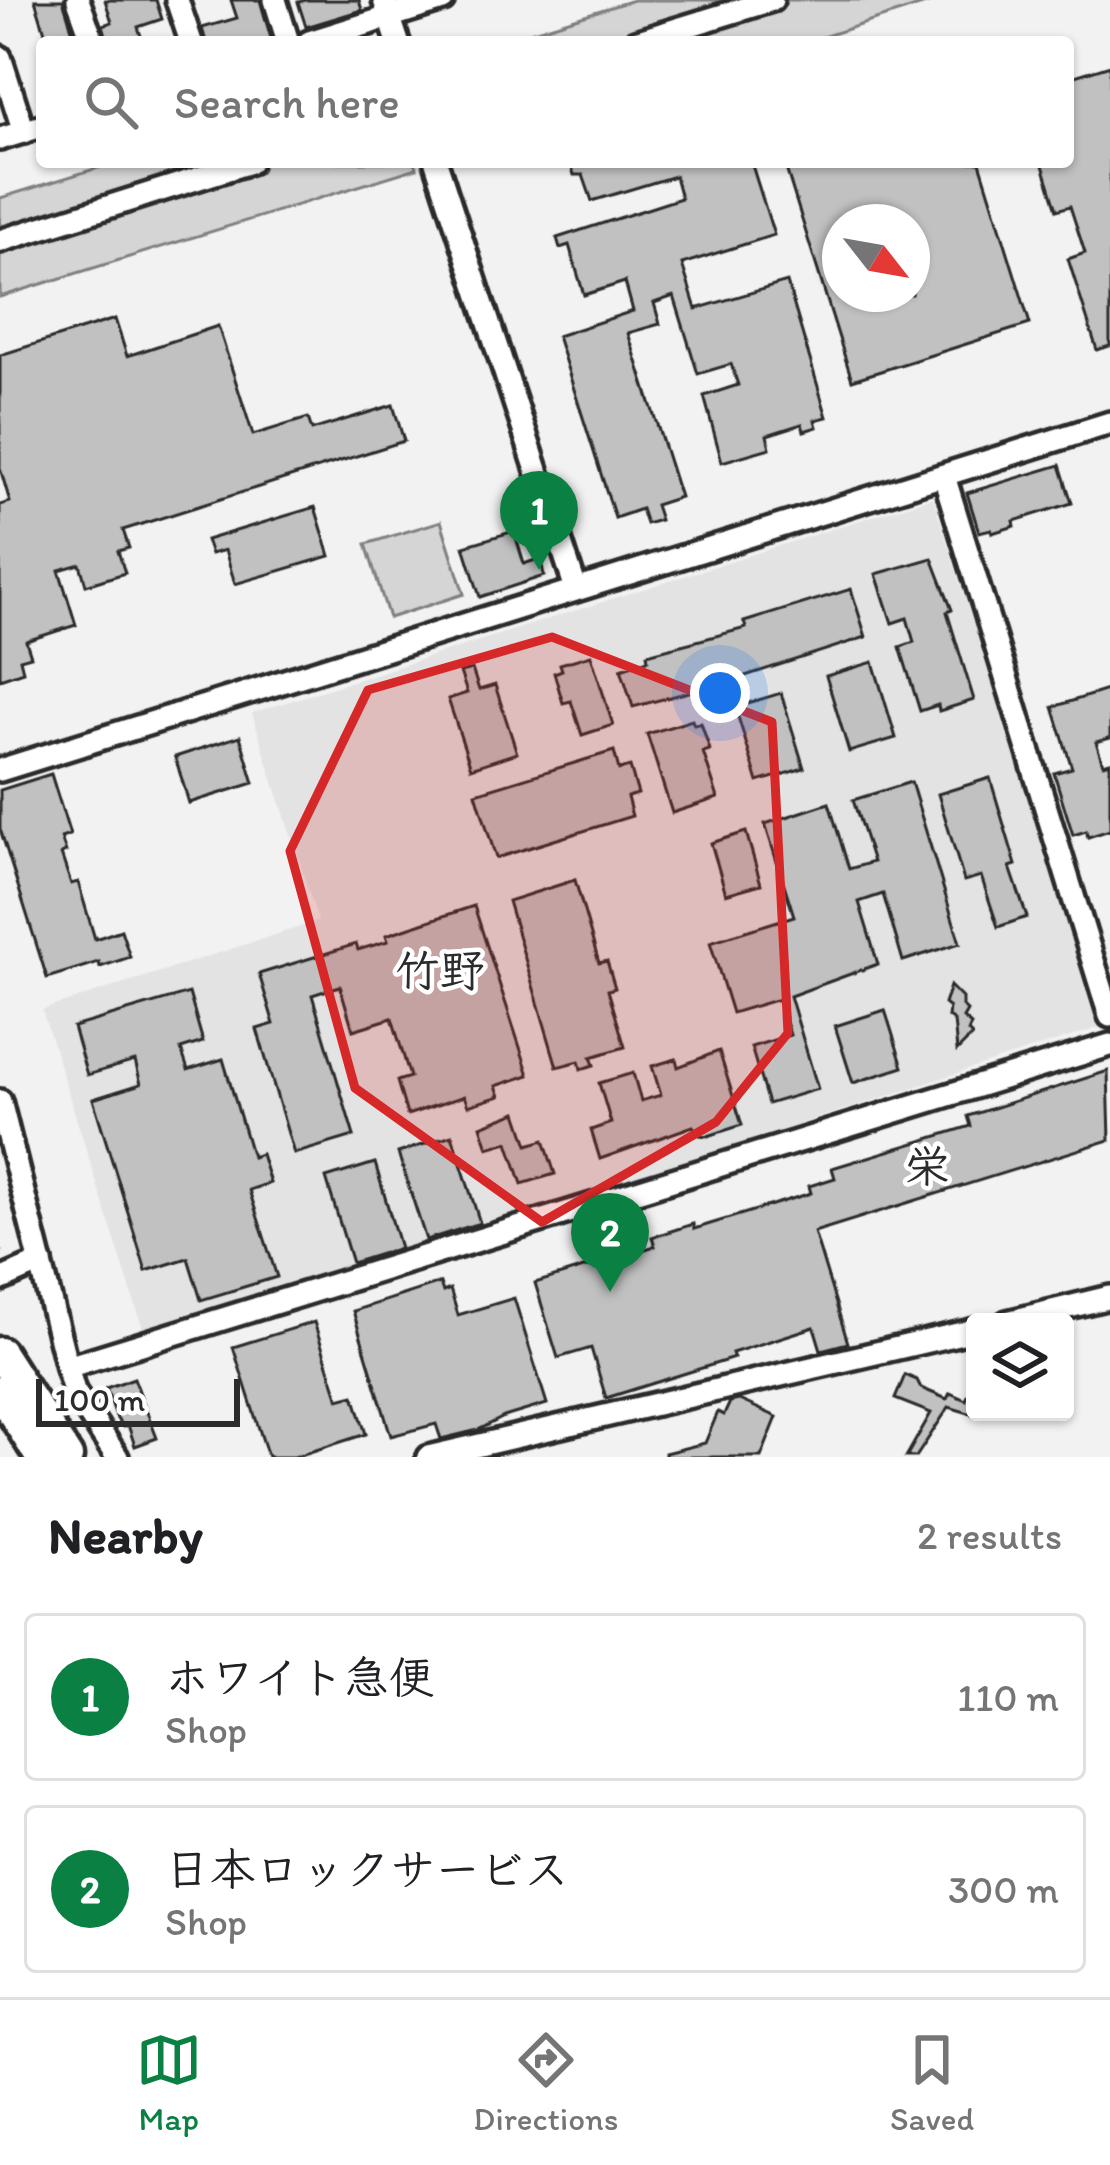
<!DOCTYPE html>
<html lang="en">
<head>
<meta charset="utf-8">
<style>
	:root { --surface:#fff; --page:#f2f2f2; --text:#202124; --muted:#757577; --line:#e0e0e0; --accent:#0b8043 }
	body { margin:0; font-family:Itim,"Klee One",sans-serif; background:var(--page); color:var(--text) }
	.controls { position:absolute; right:36px; bottom:36px; display:grid; overflow:hidden; border-radius:12px; box-shadow:0 3px 9px #0004 }
	.controls button { width:108px; height:108px; display:grid; place-items:center; padding:0; border:0; border-bottom:3px solid var(--line); background:var(--surface); color:var(--text); font:60px sans-serif }
	.compass { position:absolute; left:822px; top:204px; width:108px; height:108px; border-radius:50%; background:var(--surface); box-shadow:0 3px 9px #0004; rotate:121deg }
	.scale { position:absolute; left:36px; bottom:30px; width:204px; box-sizing:border-box; padding-left:12px; border:6px solid #2b2b2b; border-top:0; font-size:33px; line-height:42px; white-space:nowrap; color:#2b2b2b; -webkit-text-stroke:9px #fff; paint-order:stroke }
	.you { position:absolute; left:720px; top:693px; width:42px; height:42px; margin:-30px; border:9px solid #fff; border-radius:50%; background:#1a73e8; box-shadow:0 0 0 18px #1a73e833 }
	.badge { display:grid; place-items:center; width:78px; height:78px; border-radius:50%; background:var(--accent); color:#fff; font-size:39px; font-weight:700 }
	.pin { position:absolute; translate:-50% -99px; filter:drop-shadow(0 3px 6px #0008) }
	.pin::after { content:''; position:absolute; top:63px; width:42px; height:36px; background:inherit; clip-path:polygon(0 0,100% 0,50% 100%) }
	.list { margin:0; padding:0; list-style:none }
	h2 { display:flex; justify-content:space-between; align-items:center; height:156px; margin:0; padding:0 48px; font-size:51px }
	h2 small { font-size:39px; font-weight:400; color:var(--muted) }
	.list li { display:grid; grid-template-columns:78px 1fr auto; gap:36px; align-items:center; box-sizing:border-box; height:168px; margin:0 24px 24px; padding:0 24px; border:3px solid var(--line); border-radius:12px }
	.list b { display:block; font-size:45px; white-space:nowrap }
	.list p { margin:0; font-size:39px; white-space:nowrap; color:var(--muted) }
	.list em { font-size:39px; font-style:normal; color:var(--muted) }
	.icon { flex:none; width:66px; height:66px; fill:none; stroke:currentColor; stroke-width:2; stroke-linecap:round; stroke-linejoin:round }
	.map { position:relative; flex:none; width:1110px; height:1457px; overflow:hidden }
	.search { position:absolute; background:var(--surface); box-shadow:0 3px 9px #0004; left:36px; right:36px; top:36px; height:132px; display:flex; align-items:center; gap:30px; box-sizing:border-box; padding:0 42px; border-radius:12px; color:var(--muted); font-size:45px }
	.sheet { height:540px; background:var(--surface) }
	nav { display:flex; justify-content:space-around; align-items:center; box-sizing:border-box; height:168px; border-top:3px solid var(--line); background:var(--surface); font-size:33px; color:var(--muted) }
	nav a { display:grid; justify-items:center; gap:6px }
	nav .on { color:var(--accent) }
	.map>svg:first-child { display:block }
	.built { fill:#e3e3e3 }
	.green { fill:#d5d5d5; stroke:#808080; stroke-width:3 }
	.lines { fill:none; stroke-linecap:round; stroke-linejoin:round }
	.stream { stroke:#787878; stroke-width:4.5 }
	.building { fill:#c1c1c1; stroke:#2b2b2b; stroke-width:3; fill-rule:evenodd }
	.minor-casing { stroke:#2b2b2b; stroke-width:30 }
	.highway-casing { stroke:#2b2b2b; stroke-width:39 }
	.minor { stroke:#fff; stroke-width:21 }
	.highway { stroke:#fff; stroke-width:30 }
	.marked { fill:#d62828; fill-opacity:0.2; stroke:#d62828; stroke-width:9; stroke-linejoin:round }
	.labels { text-anchor:middle; dominant-baseline:central; stroke-width:9; stroke-linejoin:round; paint-order:stroke }
	.quarter-label { font-size:45px; font-weight:bold; fill:#2b2b2b; stroke:#fff }
</style>
</head>
<body>
<div class="map">
<svg width="1110" height="1457" viewBox="0 0 1110 1457">
	<rect width="100%" height="100%" fill="#f2f2f2"/>
	<filter id="ink" filterUnits="userSpaceOnUse"><feTurbulence type="fractalNoise" baseFrequency=".00833" numOctaves="2"/><feDisplacementMap in="SourceGraphic" scale="24" xChannelSelector="R" yChannelSelector="G"/><feConvolveMatrix kernelMatrix="1 2 1 2 8 2 1 2 1" color-interpolation-filters="sRGB"/></filter>
	<g filter="url(#ink)">
		<polygon class="built" points="933,497 1101,1027 145,1335 42,1010 318,921 252,713"/>
		<g class="green">
			<polygon points="633,0 938,0 807,42 498,42"/>
			<polygon points="117,162 415,162 417,168 0,297 0,198"/>
			<polygon points="441,521 464,594 389,618 366,544"/>
		</g>
		<g class="lines">
			<polyline class="stream" points="0,1252 1,1251"/>
		</g>
		<g class="building">
			<polygon points="35,0 63,0 76,42 48,42"/>
			<polygon points="105,0 156,0 162,19 138,27 143,42 108,42 103,25 112,22"/>
			<polygon points="231,0 260,0 272,42 206,42 202,28 237,18"/>
			<polygon points="306,0 359,0 362,10 306,27 298,2"/>
			<polygon points="1110,65 1110,346 1097,350 1068,259 1085,253 1070,206 1057,210 1042,162 1068,162 1068,78"/>
			<polygon points="578,162 751,162 774,235 682,264 696,309 787,282 827,417 815,420 817,427 804,431 802,424 767,435 770,448 722,462 704,396 738,385 731,364 698,374 674,296 654,303 660,324 628,333 680,497 655,505 660,520 646,524 641,509 615,518 557,336 633,311 625,282 584,295 569,245 560,248 557,238 681,198 675,176 592,201 583,175 574,175 571,164"/>
			<path d="M784 162H980L1030 324 852 380ZM840 222H912V294H840Z"/>
			<polygon points="115,319 127,356 218,326 253,435 308,418 312,430 393,405 404,441 123,530 129,548 118,551 125,573 86,585 80,564 59,570 76,625 26,641 31,656 20,659 23,671 0,679 0,505 10,502 0,468 0,355"/>
			<polygon points="1060,465 1072,503 1014,521 1015,526 992,533 991,529 979,532 967,493"/>
			<polygon points="315,507 330,556 235,584 225,550 211,554 206,540"/>
			<polygon points="514,531 524,564 541,558 544,576 480,597 464,546"/>
			<polygon points="932,558 952,610 947,612 974,700 939,711 938,705 920,711 900,647 914,642 907,618 892,623 876,574"/>
			<polygon points="851,589 866,637 742,677 743,681 721,688 719,684 633,707 621,669 648,660 647,654 746,628 744,622"/>
			<polygon points="591,655 613,725 582,735 571,701 563,703 554,673 562,670 560,664"/>
			<polygon points="873,662 896,738 849,752 826,676"/>
			<polygon points="472,669 479,690 495,685 517,753 471,768 448,699 467,693 460,672"/>
			<polygon points="1110,689 1110,738 1096,742 1103,764 1110,762 1110,830 1088,837 1086,831 1073,835 1054,773 1072,768 1053,707"/>
			<polygon points="781,693 804,768 758,782 735,707"/>
			<polygon points="692,720 694,725 701,723 710,750 703,752 718,798 672,813 647,734"/>
			<polygon points="240,736 254,783 189,803 175,757"/>
			<polygon points="614,751 619,770 630,767 638,794 627,797 632,816 496,858 476,793"/>
			<polygon points="51,774 70,835 61,838 66,852 61,854 71,884 78,882 95,939 121,930 130,957 100,967 99,962 47,978 0,829 0,790"/>
			<polygon points="990,778 1016,865 1010,867 1027,917 998,927 981,876 964,881 938,794"/>
			<polygon points="911,782 960,943 903,961 883,894 859,902 878,964 790,996 818,1089 768,1104 751,1047 790,1035 779,999 732,1013 710,942 794,916 765,824 829,803 849,869 873,862 853,800"/>
			<polygon points="746,832 761,884 726,894 711,843"/>
			<polygon points="575,880 599,963 607,961 615,988 608,990 625,1047 591,1057 594,1065 581,1069 579,1061 557,1067 508,901"/>
			<polygon points="474,906 529,1075 496,1086 500,1096 468,1106 464,1096 407,1115 397,1081 410,1077 392,1018 353,1030 340,986 312,995 354,1136 294,1154 257,1029 274,1024 259,974 356,944 358,950 388,941 386,935"/>
			<polygon points="950,986 962,998 962,1006 967,1011 963,1018 971,1025 968,1032 972,1036 957,1051 954,1021 948,1017 949,1008 944,1004"/>
			<polygon points="189,993 203,1042 181,1049 188,1070 223,1059 252,1157 261,1154 270,1183 249,1190 277,1277 201,1300 188,1258 146,1271 93,1099 141,1084 135,1061 87,1075 73,1027"/>
			<polygon points="885,1010 903,1067 853,1083 835,1026"/>
			<polygon points="719,1051 742,1125 708,1136 700,1135 693,1126 600,1159 591,1130 611,1123 599,1083 633,1073 641,1101 661,1095 652,1066 676,1059 678,1067"/>
			<polygon points="1108,1071 1110,1140 814,1232 848,1343 821,1350 814,1327 732,1353 734,1358 606,1398 591,1348 558,1358 535,1283 655,1246 652,1237 693,1224 694,1229 811,1193 809,1186 835,1178 832,1168 971,1126 968,1116"/>
			<polygon points="517,1112 528,1145 544,1140 555,1174 522,1184 508,1142 488,1148 481,1126"/>
			<polygon points="452,1135 480,1223 426,1240 398,1153"/>
			<polygon points="375,1163 400,1248 352,1263 326,1178"/>
			<polygon points="440,1283 443,1292 450,1289 458,1315 514,1298 547,1404 504,1417 478,1430 441,1439 436,1424 391,1436 353,1311"/>
			<polygon points="314,1322 339,1399 354,1395 366,1434 294,1457 268,1457 233,1347"/>
			<polygon points="905,1375 917,1380 921,1388 947,1399 950,1393 966,1400 975,1380 975,1415 949,1407 916,1457 906,1457 931,1413 895,1399"/>
			<polygon points="134,1378 157,1438 135,1446 128,1425 123,1427 117,1419 106,1388"/>
			<polygon points="739,1400 777,1417 761,1457 665,1457 665,1453 705,1443 718,1412 724,1415 730,1402"/>
		</g>
		<g class="lines">
			<defs>
				<g id="minor">
					<polyline points="78,0 93,42"/>
					<polyline points="177,0 191,42"/>
					<polyline points="275,0 288,42"/>
					<polyline points="384,0 398,42"/>
					<polyline points="309,42 443,0"/>
					<polyline points="635,42 772,0"/>
					<polyline points="0,57 24,132"/>
					<polyline points="0,139 42,126"/>
					<polyline points="436,162 576,589"/>
					<polyline points="0,241 250,162"/>
					<polyline points="944,476 1110,1016"/>
					<polyline points="0,770 1110,423"/>
					<polyline points="0,1101 67,1367 1110,1045"/>
					<polyline points="0,1280 41,1262"/>
					<polyline points="1007,1322 1110,1297"/>
					<polyline points="67,1367 74,1391 117,1457"/>
					<polyline points="428,1457 975,1330"/>
				</g>
				<g id="highway">
					<polyline points="0,1353 67,1457"/>
					<polyline points="0,1392 41,1457"/>
				</g>
			</defs>
			<use href="#minor" class="minor-casing"/>
			<use href="#highway" class="highway-casing"/>
			<use href="#minor" class="minor"/>
			<use href="#highway" class="highway"/>
		</g>
	</g>
	<path class="marked" d="M552 637 772 722 788 1033 716 1122 542 1222 355 1088 290 851 368 690Z"/>
	<g class="labels">
		<g class="quarter-label">
			<text x="440" y="970">竹野</text>
			<text x="927" y="1166">栄</text>
		</g>
	</g>
</svg>
<div class="controls">
<button><svg class="icon" aria-label="layers" viewBox="0 0 24 24"><path d="M12 4l9 5-9 5-9-5zM3 14l9 5 9-5"/></svg></button>
</div>
<svg class="compass" viewBox="-18 -18 36 36"><path d="M0-13l5 13h-10z" fill="#e53935"/><path d="M0 13l5-13h-10z" fill="#757577"/></svg>
<div class="scale">100 m</div>
<div class="you"></div>
<div class="pin badge" style="left:539px;top:570px">1</div>
<div class="pin badge" style="left:610px;top:1292px">2</div>
<div class="search"><svg class="icon" aria-label="search" viewBox="0 0 24 24"><circle cx="10" cy="10" r="6"/><path d="M15 15l6 6"/></svg>Search here</div>
</div>
<section class="sheet">
<h2>Nearby<small>2 results</small></h2>
<ul class="list">
<li><span class="badge">1</span><div><b>ホワイト急便</b><p>Shop</p></div><em>110 m</em></li>
<li><span class="badge">2</span><div><b>日本ロックサービス</b><p>Shop</p></div><em>300 m</em></li>
</ul>
</section>
<nav>
<a class="on"><svg class="icon" aria-label="map" viewBox="0 0 24 24"><path d="M3 6l6-2 6 2 6-2v14l-6 2-6-2-6 2zM9 4v14M15 6v14"/></svg>Map</a>
<a><svg class="icon" aria-label="directions" viewBox="0 0 24 24"><path d="M12 3l9 9-9 9-9-9zM9 14v-3h6M13 9l2 2-2 2"/></svg>Directions</a>
<a><svg class="icon" aria-label="saved" viewBox="0 0 24 24"><path d="M7 4h10v16l-5-4-5 4z"/></svg>Saved</a>
</nav>
</body>
</html>
